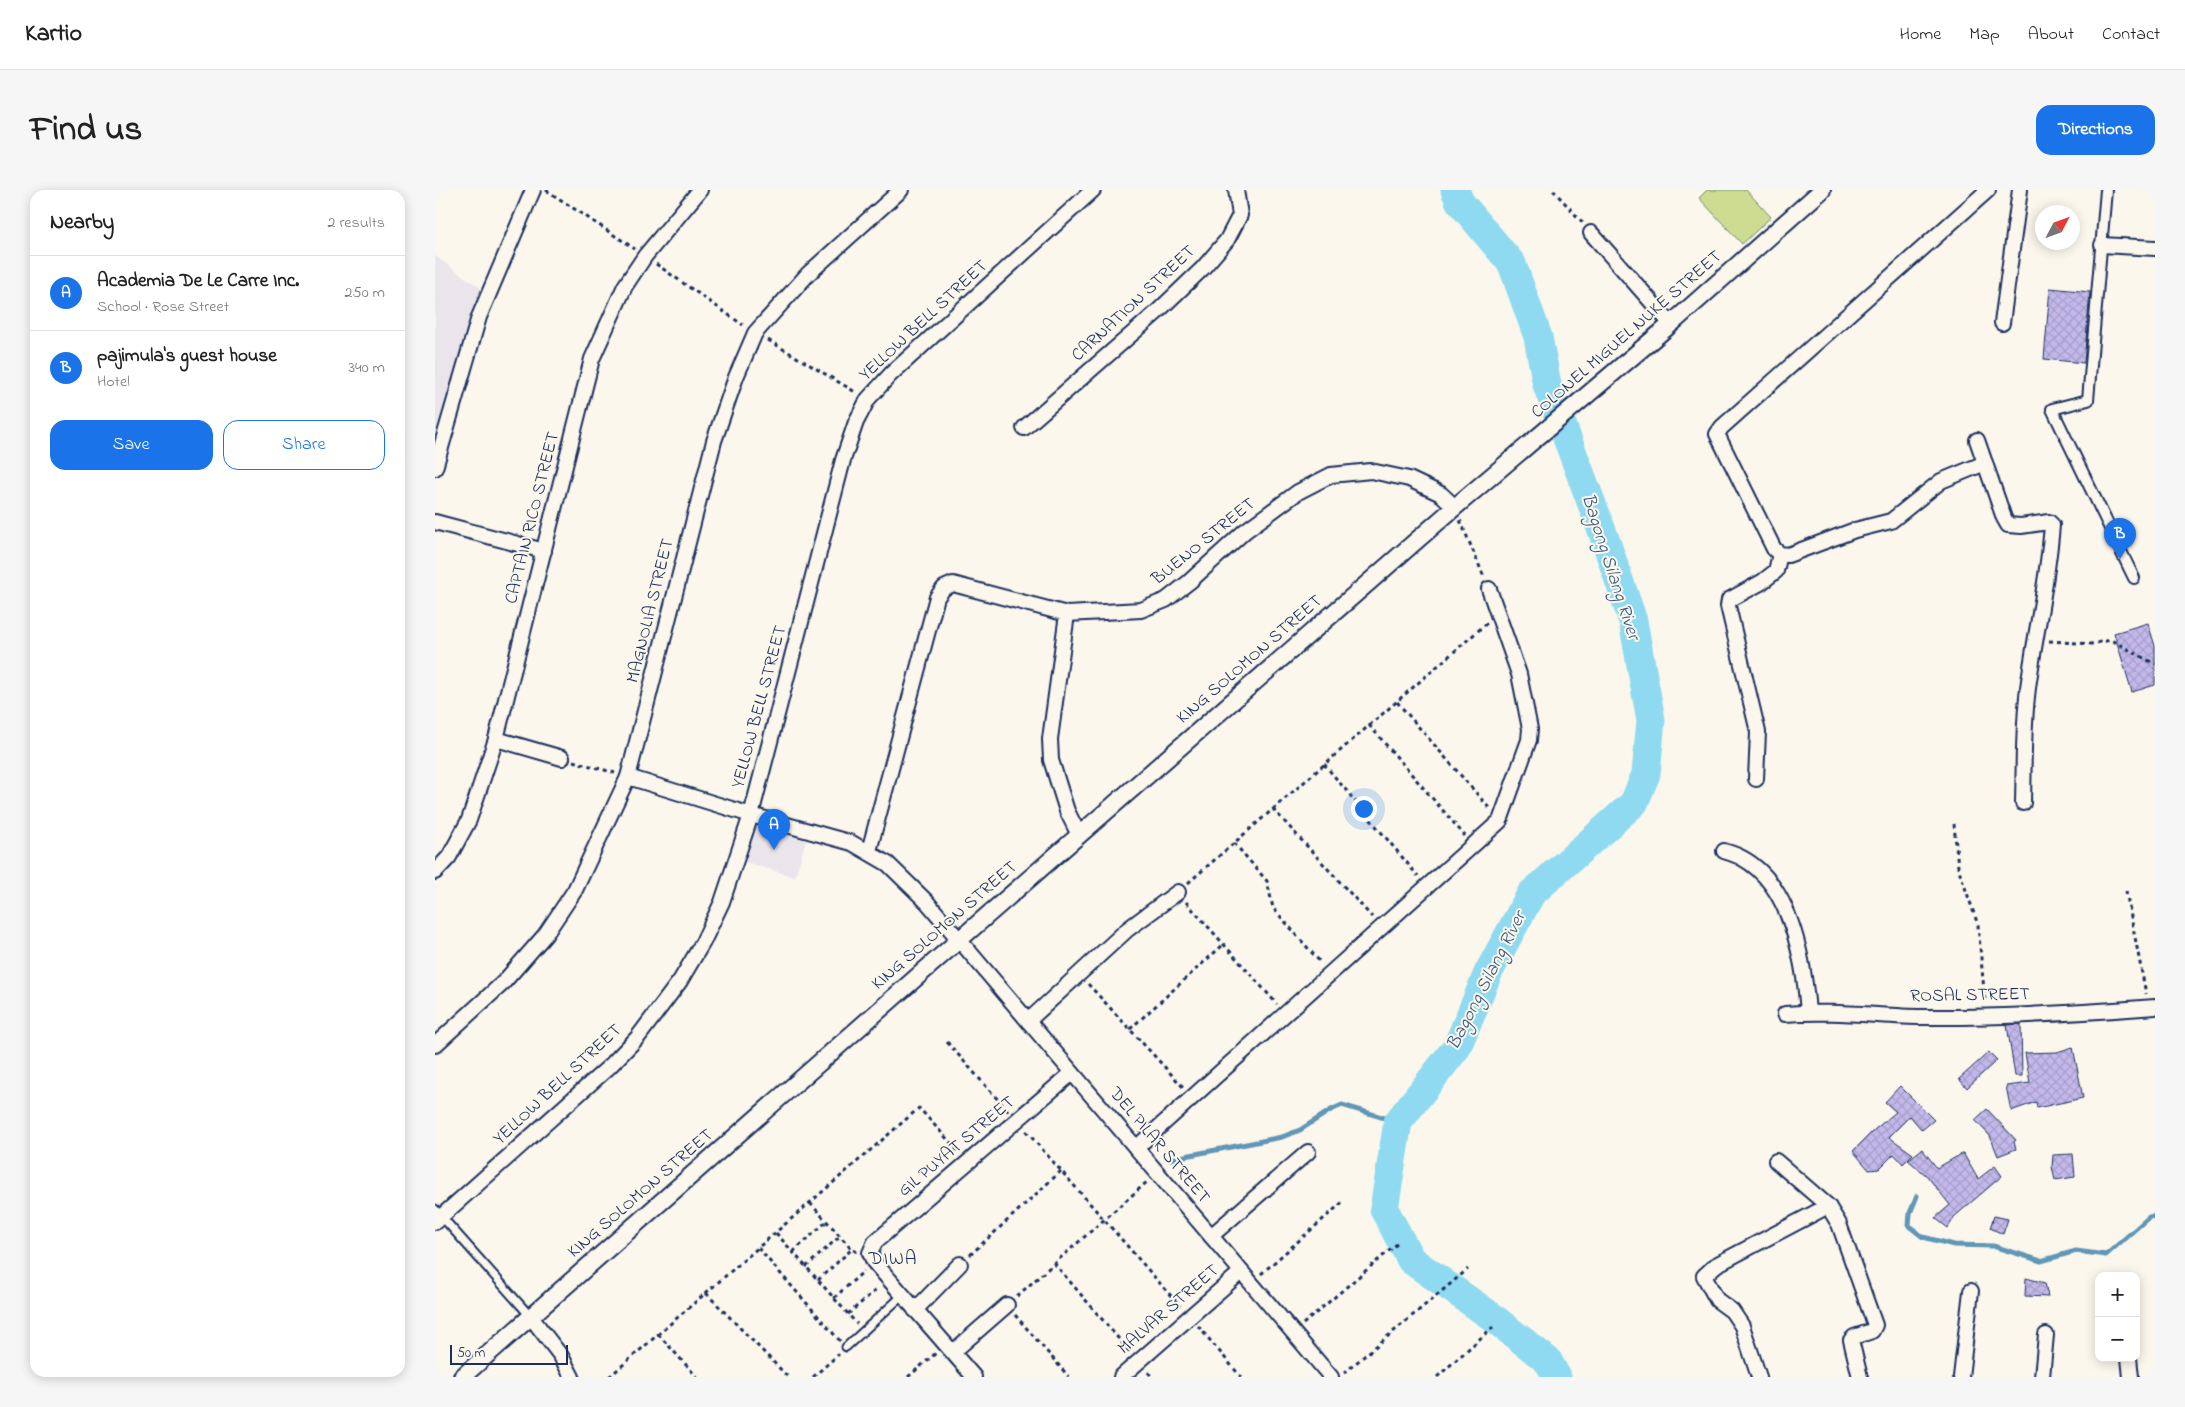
<!DOCTYPE html>
<html lang="en">
<head>
<meta charset="utf-8">
<style>
	:root { --surface:#fff; --page:#f6f6f6; --text:#222; --muted:#767676; --line:#e0e0e0; --accent:#1a73e8 }
	body { margin:0; font-family:"Indie Flower",sans-serif; background:var(--page); color:var(--text) }
	.controls { position:absolute; right:15px; bottom:15px; display:grid; overflow:hidden; border-radius:10px; box-shadow:0 2px 12px #0003 }
	.controls button { width:45px; height:45px; display:grid; place-items:center; padding:0; border:0; border-bottom:1px solid var(--line); background:var(--surface); color:var(--text); font:25px sans-serif }
	.compass { position:absolute; left:1600px; top:15px; width:45px; height:45px; border-radius:50%; background:var(--surface); box-shadow:0 2px 12px #0003; rotate:49deg }
	.scale { position:absolute; left:15px; bottom:12px; width:118px; box-sizing:border-box; padding-left:5px; border:2px solid #1b2f5e; border-top:0; font-size:14px; line-height:18px; white-space:nowrap; color:#1b2f5e; -webkit-text-stroke:4px #fbf7ec; paint-order:stroke }
	.you { position:absolute; left:928px; top:618px; width:18px; height:18px; margin:-12px; border:4px solid #fff; border-radius:50%; background:#1a73e8; box-shadow:0 0 0 8px #1a73e833 }
	.badge { display:grid; place-items:center; width:32px; height:32px; border-radius:50%; background:var(--accent); color:#fff; font-size:16px; font-weight:700 }
	.pin { position:absolute; translate:-50% -41px; filter:drop-shadow(0 1px 2px #0008) }
	.pin::after { content:''; position:absolute; top:26px; width:18px; height:15px; background:inherit; clip-path:polygon(0 0,100% 0,50% 100%) }
	.list { margin:0; padding:0; list-style:none }
	h2 { display:flex; justify-content:space-between; align-items:center; height:65px; margin:0; padding:0 20px; font-size:21px }
	h2 small { font-size:16px; font-weight:400; color:var(--muted) }
	.list li { display:grid; grid-template-columns:32px 1fr auto; gap:15px; align-items:center; box-sizing:border-box; height:75px; padding:0 20px; border-top:1px solid var(--line) }
	.list b { display:block; font-size:19px; white-space:nowrap }
	.list p { margin:0; font-size:16px; white-space:nowrap; color:var(--muted) }
	.list em { font-size:16px; font-style:normal; color:var(--muted) }
	.actions { display:flex; gap:10px; padding:15px 20px }
	.actions a { flex:1; padding:11px 0; border:1px solid var(--accent); border-radius:15px; text-align:center; font-size:18px; color:var(--accent) }
	.actions .main { background:var(--accent); color:#fff }
	.map { position:relative; flex:none; width:1720px; height:1187px; overflow:hidden; border-radius:15px }
	header { display:flex; align-items:center; gap:30px; box-sizing:border-box; height:70px; padding:0 25px; background:var(--surface); border-bottom:1px solid var(--line) }
	header strong { font-size:24px }
	nav { display:flex; gap:28px; margin-inline-start:auto; font-size:18px }
	.intro { display:flex; align-items:center; justify-content:space-between; box-sizing:border-box; height:120px; padding:0 30px }
	h1 { margin:0; font-size:35px }
	.button { padding:12px 22px; border-radius:15px; background:var(--accent); color:#fff; font-size:18px; font-weight:700 }
	main { display:flex; gap:30px; padding:0 30px }
	aside { flex:1; background:var(--surface); border-radius:15px; box-shadow:0 2px 12px #0003 }
	.map>svg:first-child { display:block }
	.built { fill:#eae4eb }
	.pitch { fill:#cddc90; stroke:#748677 }
	.lines { fill:none; stroke-linecap:round; stroke-linejoin:round }
	.stream { stroke:#6196b6; stroke-width:5 }
	.river { stroke:#8fdaf0; stroke-width:29 }
	.building { fill:url(#building-cross-hatch); stroke:#1b2f5e }
	.service-casing { stroke:#1b2f5e; stroke-width:11 }
	.pedestrian-casing { stroke:#1b2f5e; stroke-width:14 }
	.minor-casing { stroke:#1b2f5e; stroke-width:18 }
	.tertiary-casing { stroke:#1b2f5e; stroke-width:20 }
	.path { stroke:#1b2f5e; stroke-width:3; stroke-dasharray:4 4; stroke-linecap:butt }
	.service { stroke:#fbf7ec; stroke-width:7 }
	.pedestrian { stroke:#fbf7ec; stroke-width:10 }
	.minor { stroke:#fbf7ec; stroke-width:14 }
	.tertiary { stroke:#fbf7ec; stroke-width:16 }
	.labels { text-anchor:middle; dominant-baseline:central; stroke-width:4; stroke-linejoin:round; paint-order:stroke }
	.street-label { font-size:18px; fill:#1b2f5e; stroke:#fbf7ec }
	.water-label { font-size:19px; font-style:italic; fill:#385a82; stroke:#fbf7ec }
	.neighbourhood-label { font-size:19px; letter-spacing:1px; fill:#1b2f5e; stroke:#fbf7ec }
</style>
</head>
<body>
<header>
<strong>Kartio</strong>
<nav><a>Home</a><a>Map</a><a>About</a><a>Contact</a></nav>
</header>
<div class="intro"><h1>Find us</h1><a class="button">Directions</a></div>
<main>
<aside>
<h2>Nearby<small>2 results</small></h2>
<ul class="list">
<li><span class="badge">A</span><div><b>Academia De Le Carre Inc.</b><p>School · Rose Street</p></div><em>250 m</em></li>
<li><span class="badge">B</span><div><b>pajimula's guest house</b><p>Hotel</p></div><em>340 m</em></li>
</ul>
<div class="actions"><a class="main">Save</a><a>Share</a></div>
</aside>
<div class="map">
<svg width="1720" height="1187" viewBox="0 0 1720 1187">
	<defs>
		<pattern id="building-cross-hatch" width="8" height="8" patternUnits="userSpaceOnUse" patternTransform="scale(1.25)"><rect width="8" height="8" fill="#c3b8ea"/><path d="M0 0l8 8M0 8l8-8" fill="none" stroke="#a79ecb"/></pattern>
	</defs>
	<rect width="100%" height="100%" fill="#fbf7ec"/>
	<filter id="ink" filterUnits="userSpaceOnUse"><feTurbulence type="fractalNoise" baseFrequency=".02" numOctaves="2"/><feDisplacementMap in="SourceGraphic" scale="10" xChannelSelector="R" yChannelSelector="G"/><feConvolveMatrix kernelMatrix="1 2 1 2 8 2 1 2 1" color-interpolation-filters="sRGB"/></filter>
	<g filter="url(#ink)">
		<g class="built">
			<polygon points="0,66 48,100 0,261"/>
			<polygon points="318,634 371,650 360,687 307,671"/>
		</g>
		<polygon class="pitch" points="1272,0 1311,0 1336,27 1307,54 1264,8"/>
		<g class="lines">
			<g class="stream">
				<polyline points="735,969 847,947 865,940 896,920 907,915 963,932"/>
				<polyline points="1482,1006 1475,1023 1474,1036 1488,1047 1519,1055 1558,1056 1606,1071 1641,1061 1671,1065 1714,1027 1720,1026"/>
			</g>
			<polyline class="river" points="1020,0 1025,12 1077,74 1103,147 1112,195 1169,346 1198,431 1216,530 1211,584 1199,613 1096,704 1053,783 1022,857 963,932 949,1019 976,1070 1056,1126 1113,1171 1122,1187"/>
		</g>
		<g class="building">
			<polygon points="1615,98 1655,102 1649,173 1609,169"/>
			<polygon points="1713,433 1720,456 1720,495 1697,502 1679,443"/>
			<polygon points="1586,834 1587,886 1580,886 1572,835"/>
			<polygon points="1638,857 1648,908 1602,918 1601,912 1576,921 1571,896 1595,893 1590,863 1622,862"/>
			<polygon points="1554,862 1562,870 1532,898 1524,889"/>
			<polygon points="1465,896 1499,930 1487,940 1475,926 1454,947 1478,964 1468,974 1459,964 1444,979 1434,980 1418,961 1439,940 1461,922 1450,912"/>
			<polygon points="1552,919 1581,950 1579,952 1581,959 1563,966 1555,946 1540,930"/>
			<polygon points="1487,959 1502,978 1528,963 1543,989 1560,976 1567,986 1519,1027 1513,1038 1500,1028 1515,1015 1492,986 1473,970"/>
			<polygon points="1638,964 1640,987 1620,990 1617,977 1618,965"/>
			<polygon points="1559,1026 1573,1029 1568,1044 1555,1038"/>
			<polygon points="1591,1088 1610,1093 1613,1107 1590,1106"/>
		</g>
		<g class="lines">
			<defs>
				<g id="service">
					<polyline points="0,1019 96,1127"/>
					<polyline points="411,1157 468,1105"/>
				</g>
				<polyline id="pedestrian" points="1671,0 1653,210 1617,219 1699,388"/>
				<g id="minor">
					<polyline points="1156,43 1236,134"/>
					<polyline points="1667,55 1720,58"/>
					<polyline points="1567,133 1585,0"/>
					<polyline points="589,238 721,123 768,78 792,50 805,25 801,0"/>
					<path d="M1542 250 1569 328 1573 335 1586 336 1614 332 1617 335C1613 390 1600 444 1593 498 1588 536 1589 575 1588 613"/>
					<polyline points="1550,273 1506,291 1456,331 1420,340 1353,365 1345,364 1339,359 1282,244 1287,237 1553,0"/>
					<polyline points="0,278 44,127 98,0"/>
					<polyline points="0,332 109,361"/>
					<polyline points="632,424 615,549 616,570 632,621 644,645"/>
					<polyline points="61,549 127,568"/>
					<polyline points="193,587 316,625 417,653 453,674 492,712 896,1187"/>
					<polyline points="1321,589 1323,542 1293,416 1294,410 1327,392 1341,381 1345,364"/>
					<polyline points="434,661 502,407 509,398 518,394 632,424 706,420 731,410 754,392 810,341 863,302 896,285 936,281 974,289 1006,304 1020,317"/>
					<path d="M1289 661C1295 663 1302 665 1307 668 1356 694 1369 772 1373 822"/>
					<polyline points="0,682 14,667 34,630 61,549 157,169 190,96 210,66 265,0"/>
					<path d="M1350 824C1396 820 1442 826 1487 827 1565 828 1643 823 1720 817"/>
					<polyline points="593,831 693,739 743,702"/>
					<polyline points="0,855 68,793 110,745 140,700 193,587 279,251 301,187 320,143 373,84 466,0"/>
					<polyline points="701,958 1065,631 1094,550 1095,539 1084,484 1054,399"/>
					<polyline points="1341,971 1393,1016 1404,1034 1440,1135 1437,1141 1419,1147 1416,1150 1425,1187"/>
					<polyline points="0,1032 175,876 203,847 245,791 268,752 287,712 316,625 408,270 421,232 433,209 456,184 658,0"/>
					<polyline points="776,1046 873,962"/>
					<polyline points="480,1120 525,1074"/>
					<polyline points="96,1127 126,1166 137,1187"/>
					<polyline points="518,1162 572,1115"/>
					<polyline points="1694,1168 1696,1187"/>
					<polyline points="539,1187 439,1072 435,1063 440,1052 637,883"/>
					<polyline points="686,1187 806,1082"/>
					<polyline points="1324,1187 1307,1136 1297,1121 1282,1110 1269,1086 1281,1075 1393,1016"/>
					<polyline points="1526,1187 1536,1101"/>
					<polyline points="1607,1187 1611,1145"/>
				</g>
				<polyline id="tertiary" points="27,1187 524,750 1020,317 1236,134 1387,0"/>
			</defs>
			<use href="#service" class="service-casing"/>
			<use href="#pedestrian" class="pedestrian-casing"/>
			<use href="#minor" class="minor-casing"/>
			<use href="#tertiary" class="tertiary-casing"/>
			<g class="path">
				<polyline points="111,0 200,59"/>
				<polyline points="1118,0 1148,33"/>
				<polyline points="221,74 308,135"/>
				<polyline points="333,150 422,203"/>
				<polyline points="1025,330 1049,387"/>
				<polyline points="1614,451 1656,454 1676,450 1720,474"/>
				<polyline points="962,512 1055,619"/>
				<polyline points="934,535 1030,646"/>
				<polyline points="138,571 180,583"/>
				<polyline points="889,574 983,686"/>
				<polyline points="838,619 937,727"/>
				<polyline points="1519,634 1523,677 1543,735 1550,812"/>
				<polyline points="799,653 832,691 838,718 886,773"/>
				<polyline points="753,693 1052,433"/>
				<polyline points="1691,701 1711,804"/>
				<polyline points="751,712 842,814"/>
				<polyline points="653,794 749,898"/>
				<polyline points="695,839 789,754"/>
				<polyline points="512,852 573,921"/>
				<polyline points="591,941 745,1116"/>
				<polyline points="375,1013 417,1059 422,1062"/>
				<polyline points="341,1043 422,1134"/>
				<polyline points="323,1058 405,1151"/>
				<polyline points="358,1062 392,1031"/>
				<polyline points="535,1065 626,981"/>
				<polyline points="619,1073 695,1162"/>
				<polyline points="371,1077 405,1046"/>
				<polyline points="826,1084 910,1010"/>
				<polyline points="383,1090 417,1059"/>
				<polyline points="271,1103 353,1187"/>
				<polyline points="582,1106 712,992"/>
				<polyline points="399,1108 429,1081"/>
				<polyline points="413,1124 443,1098"/>
				<polyline points="580,1125 634,1187"/>
				<polyline points="868,1134 962,1054"/>
				<polyline points="763,1136 806,1187"/>
				<polyline points="223,1144 262,1187"/>
				<polyline points="713,1182 717,1187"/>
				<polyline points="909,1183 1033,1079"/>
				<polyline points="174,1187 484,918 525,963"/>
				<polyline points="378,1187 404,1164"/>
				<polyline points="473,1187 501,1163"/>
				<polyline points="1002,1187 1058,1137"/>
			</g>
			<use href="#service" class="service"/>
			<use href="#pedestrian" class="pedestrian"/>
			<use href="#minor" class="minor"/>
			<use href="#tertiary" class="tertiary"/>
		</g>
	</g>
	<g class="labels">
		<g class="street-label">
			<text transform="translate(699 114) rotate(-43)">CARNATION STREET</text>
			<text transform="translate(489 131) rotate(-43)">YELLOW BELL STREET</text>
			<text transform="translate(1192 145) rotate(-41)">COLONEL MIGUEL NUKE STREET</text>
			<text transform="translate(98 328) rotate(-76)">CAPTAIN RICO STREET</text>
			<text transform="translate(769 352) rotate(-39)">BUENO STREET</text>
			<text transform="translate(216 421) rotate(-76)">MAGNOLIA STREET</text>
			<text transform="translate(815 470) rotate(-41)">KING SOLOMON STREET</text>
			<text transform="translate(325 517) rotate(-75)">YELLOW BELL STREET</text>
			<text transform="translate(510 736) rotate(-41)">KING SOLOMON STREET</text>
			<text transform="translate(1535 806) rotate(-1)">ROSAL STREET</text>
			<text transform="translate(123 895) rotate(-43)">YELLOW BELL STREET</text>
			<text transform="translate(724 956) rotate(50)">DEL PILAR STREET</text>
			<text transform="translate(522 957) rotate(-40)">GIL PUYAT STREET</text>
			<text transform="translate(206 1004) rotate(-41)">KING SOLOMON STREET</text>
			<text transform="translate(734 1120) rotate(-41)">MALVAR STREET</text>
		</g>
		<g class="water-label">
			<text transform="translate(1175 377) rotate(72)">Bagong Silang River</text>
			<text transform="translate(1052 791) rotate(-63)">Bagong Silang River</text>
		</g>
		<g class="neighbourhood-label">
			<text x="458" y="1069">DIWA</text>
		</g>
	</g>
</svg>
<div class="controls">
<button>+</button>
<button>−</button>
</div>
<svg class="compass" viewBox="-18 -18 36 36"><path d="M0-13l5 13h-10z" fill="#e53935"/><path d="M0 13l5-13h-10z" fill="#767676"/></svg>
<div class="scale">50 m</div>
<div class="you"></div>
<div class="pin badge" style="left:339px;top:660px">A</div>
<div class="pin badge" style="left:1685px;top:369px">B</div>
</div>
</main>
</body>
</html>
